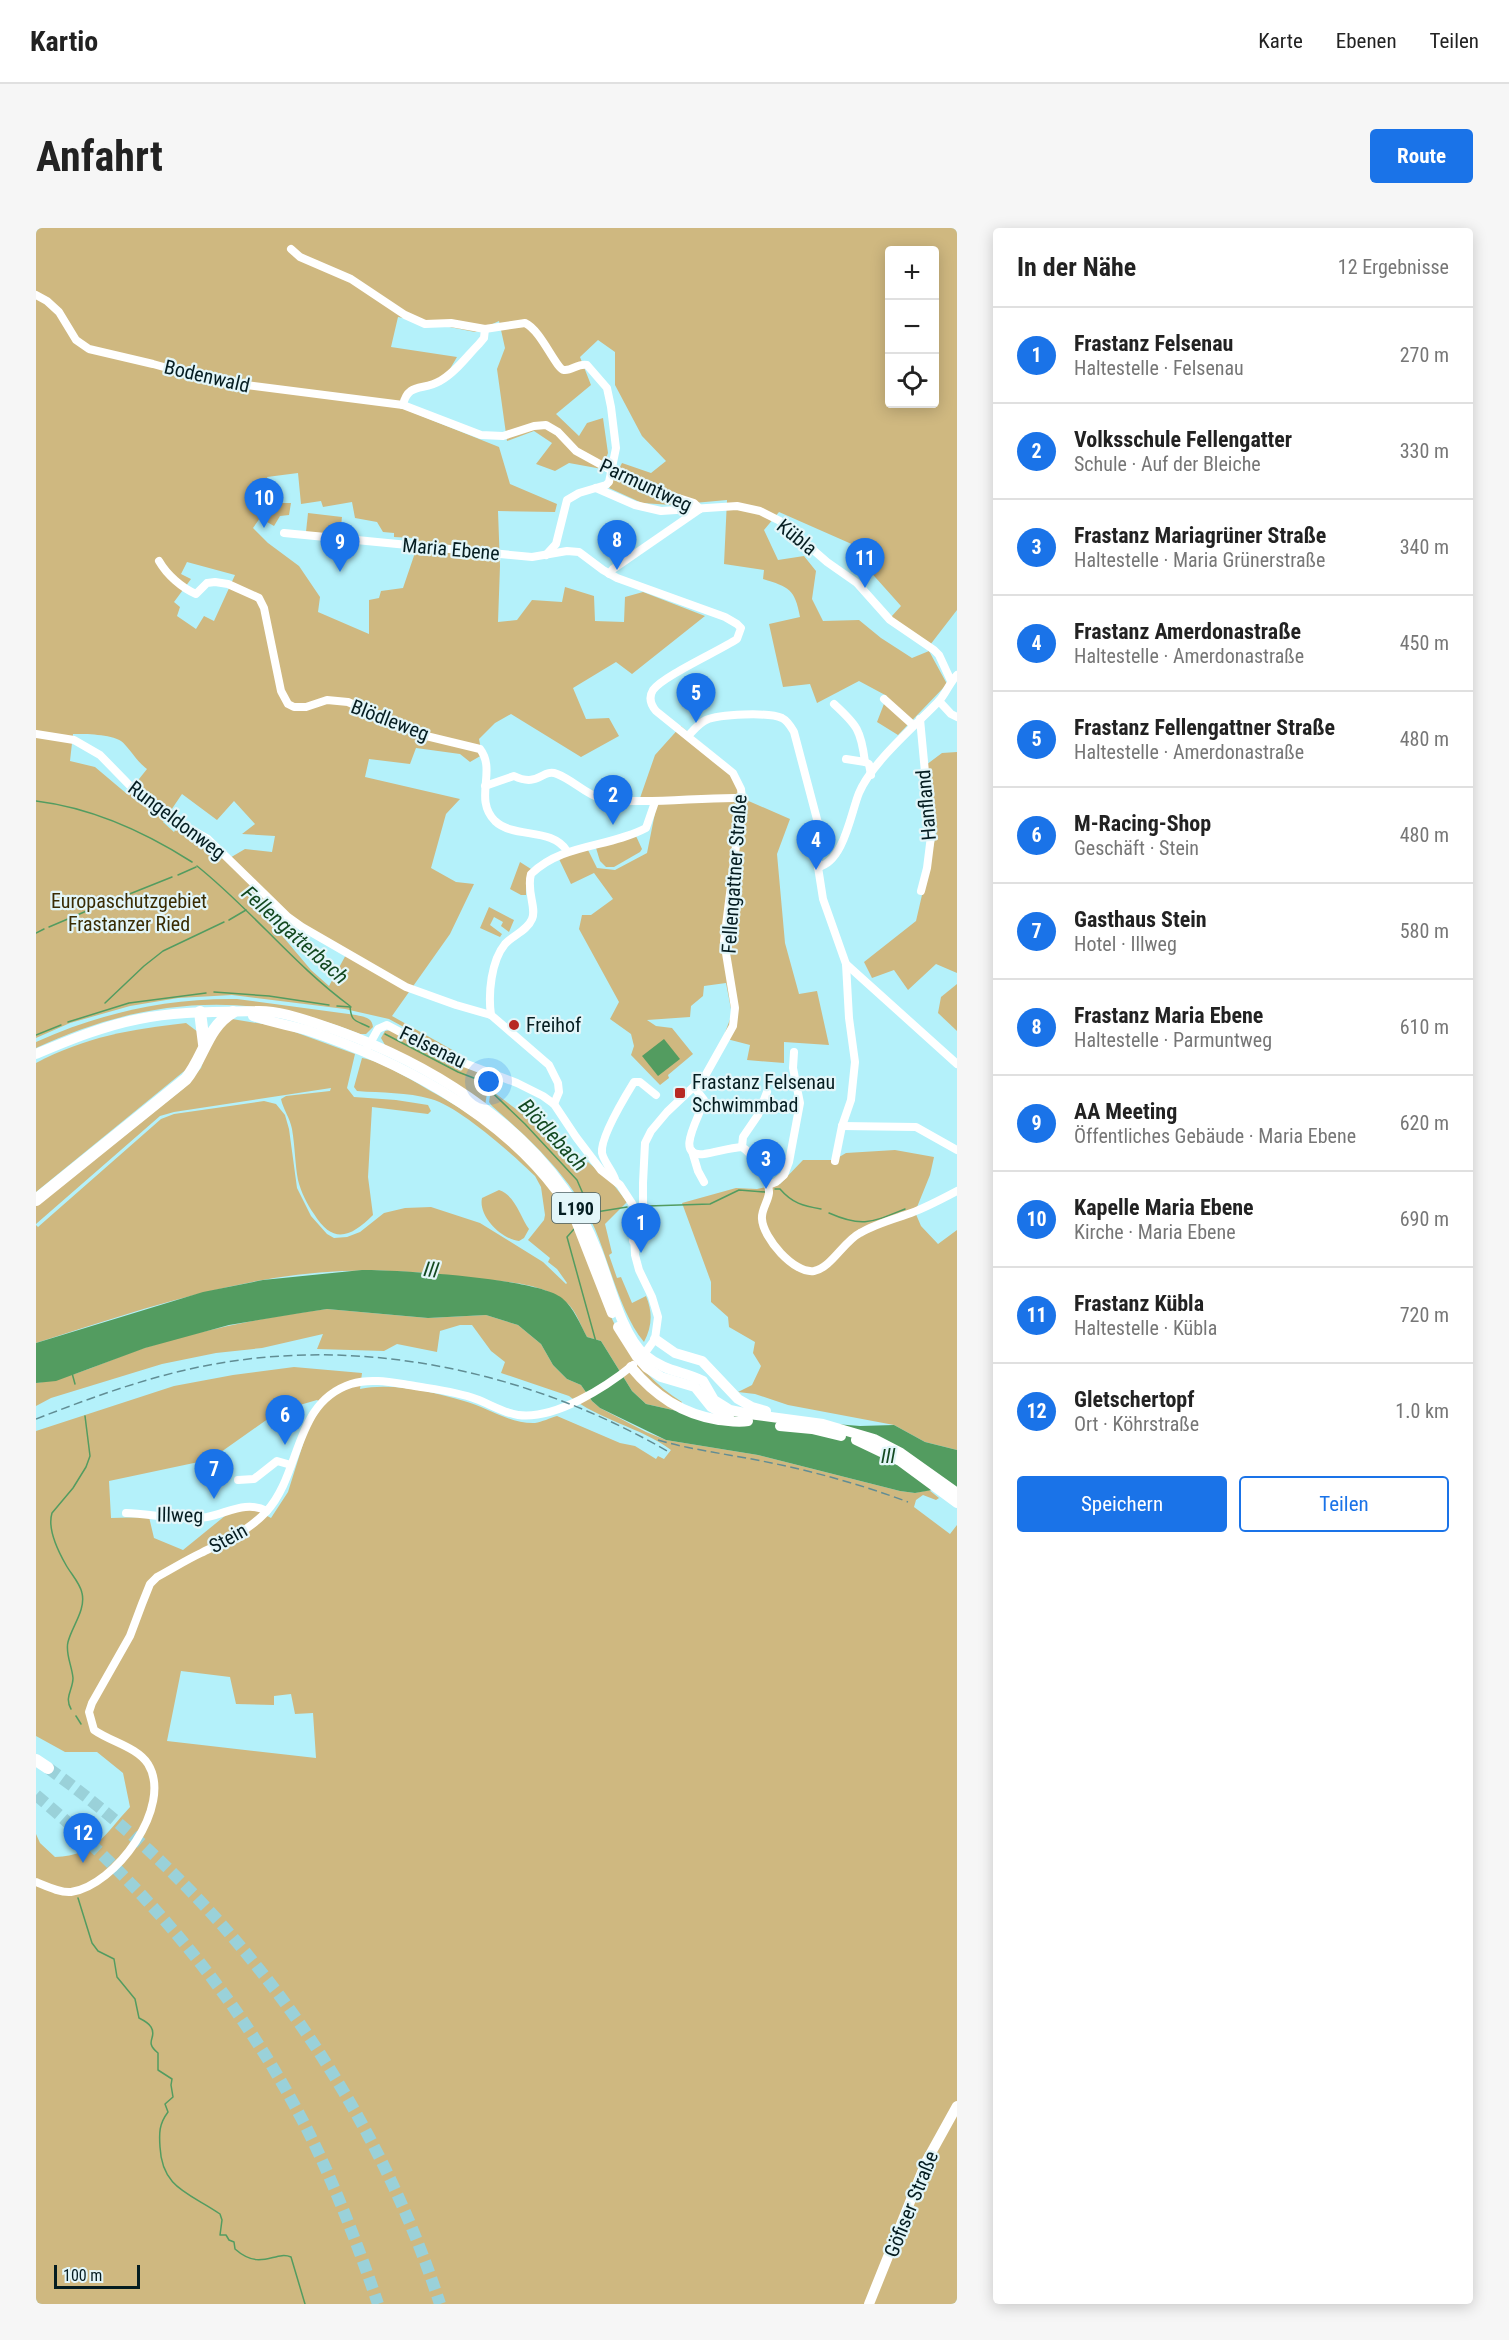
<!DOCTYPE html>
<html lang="de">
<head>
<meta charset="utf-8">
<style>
	:root { --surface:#fff; --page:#f6f6f6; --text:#222; --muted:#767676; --line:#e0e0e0; --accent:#1a73e8 }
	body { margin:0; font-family:"Roboto Condensed",sans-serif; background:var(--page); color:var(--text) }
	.controls { position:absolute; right:18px; top:18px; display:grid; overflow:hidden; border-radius:6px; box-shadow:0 3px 15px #0003 }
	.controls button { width:54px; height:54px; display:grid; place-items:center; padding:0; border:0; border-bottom:2px solid var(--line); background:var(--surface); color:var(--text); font:30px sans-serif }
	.scale { position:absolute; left:18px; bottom:15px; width:86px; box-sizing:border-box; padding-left:6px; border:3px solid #051d21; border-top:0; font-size:16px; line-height:21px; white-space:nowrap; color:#051d21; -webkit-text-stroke:4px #e3f6f9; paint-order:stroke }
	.you { position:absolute; left:453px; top:854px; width:21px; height:21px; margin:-15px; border:4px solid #fff; border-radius:50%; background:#1a73e8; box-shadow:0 0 0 9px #1a73e833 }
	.badge { display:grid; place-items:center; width:39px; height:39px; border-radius:50%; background:var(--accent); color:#fff; font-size:20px; font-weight:700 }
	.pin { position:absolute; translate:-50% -50px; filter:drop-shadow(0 2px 3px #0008) }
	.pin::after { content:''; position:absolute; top:32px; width:21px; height:18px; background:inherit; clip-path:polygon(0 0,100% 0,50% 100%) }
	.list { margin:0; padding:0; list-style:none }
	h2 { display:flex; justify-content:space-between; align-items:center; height:78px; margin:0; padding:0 24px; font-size:26px }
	h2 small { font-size:20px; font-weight:400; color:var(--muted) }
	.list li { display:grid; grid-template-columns:39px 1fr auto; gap:18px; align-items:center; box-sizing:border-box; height:96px; padding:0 24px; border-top:2px solid var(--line) }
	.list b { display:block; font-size:22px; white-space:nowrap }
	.list p { margin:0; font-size:20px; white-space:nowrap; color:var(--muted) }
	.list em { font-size:20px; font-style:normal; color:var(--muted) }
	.actions { display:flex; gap:12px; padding:18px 24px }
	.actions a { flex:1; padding:14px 0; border:2px solid var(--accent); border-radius:6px; text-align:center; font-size:21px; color:var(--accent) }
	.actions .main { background:var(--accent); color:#fff }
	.icon { flex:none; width:33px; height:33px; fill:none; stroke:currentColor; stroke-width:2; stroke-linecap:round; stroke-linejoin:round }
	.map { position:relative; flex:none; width:921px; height:2076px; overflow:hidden; border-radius:6px }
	header { display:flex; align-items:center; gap:36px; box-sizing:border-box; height:84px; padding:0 30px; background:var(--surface); border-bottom:2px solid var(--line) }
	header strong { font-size:28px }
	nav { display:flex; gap:33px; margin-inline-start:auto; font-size:21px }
	.intro { display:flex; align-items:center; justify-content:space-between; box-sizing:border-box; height:144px; padding:0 36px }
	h1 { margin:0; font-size:42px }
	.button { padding:15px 27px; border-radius:6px; background:var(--accent); color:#fff; font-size:21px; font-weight:700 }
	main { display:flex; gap:36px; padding:0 36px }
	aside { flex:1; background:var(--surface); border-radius:6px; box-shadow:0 3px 15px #0003 }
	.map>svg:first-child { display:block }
	.green { fill:#cfb880; fill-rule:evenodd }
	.water { fill:#539c60 }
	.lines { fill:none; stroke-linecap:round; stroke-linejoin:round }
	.stream { stroke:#539c60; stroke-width:1.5 }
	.highway-tunnel { stroke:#9ad1d9; stroke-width:12; stroke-dasharray:12 6; stroke-linecap:butt }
	.minor { stroke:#fff; stroke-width:8 }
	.major { stroke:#fff; stroke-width:10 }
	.highway { stroke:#fff; stroke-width:12 }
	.rail { stroke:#618d94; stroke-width:1.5; stroke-dasharray:9 4.5; stroke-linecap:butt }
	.poi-dot { fill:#b72922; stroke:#e3f6f9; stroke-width:2 }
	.labels { text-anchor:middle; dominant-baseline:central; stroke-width:4.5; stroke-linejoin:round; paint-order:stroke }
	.shield { fill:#e3f6f9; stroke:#485e62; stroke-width:1.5 }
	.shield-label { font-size:18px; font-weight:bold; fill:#051d21 }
	.street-label { font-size:20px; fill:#051d21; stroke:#e3f6f9 }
	.park-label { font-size:20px; fill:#3a2c03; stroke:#e3f6f9 }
	.poi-label { font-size:20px; fill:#051d21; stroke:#e3f6f9; text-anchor:start }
	.water-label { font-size:21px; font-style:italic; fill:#134921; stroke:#e3f6f9 }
</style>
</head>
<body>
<header>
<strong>Kartio</strong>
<nav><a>Karte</a><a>Ebenen</a><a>Teilen</a></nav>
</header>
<div class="intro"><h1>Anfahrt</h1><a class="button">Route</a></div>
<main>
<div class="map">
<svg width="921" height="2076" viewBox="0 0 921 2076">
	<rect width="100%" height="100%" fill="#b4f1fa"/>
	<g class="green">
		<path d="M0 0H921V382L894 417 855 389 865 378 831 340 836 325 743 284 728 302 742 332 768 328 780 343 776 371 787 393 823 392 845 410 876 430 893 423 911 456 862 507 841 494 851 468 823 453 781 475 774 456 747 459 733 396 764 389C759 361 753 359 727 351L728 342 688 336 691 272 636 277 606 275 573 260 586 235 615 245 630 233 606 208 579 157V124L562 112 544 129 555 157 520 186 543 208 551 195 567 190 572 225 566 241 533 235 519 243 500 236 516 215 498 203 471 213 461 141 469 120 463 93 439 104 362 89 355 119 421 129 405 156 374 165 368 181 463 219 474 256 521 276 519 284 462 283 464 338 462 394 481 392 496 372 526 374 529 359 558 368 559 393 588 394 589 369 607 364 669 388 596 446 580 434 537 460 550 491 573 490 583 508 545 529 475 486 459 495 443 511 446 527 434 534 424 526 380 520 374 536 333 531 329 549 424 571 410 586 395 640 420 654 438 656 414 706 356 788 420 824 419 827 353 791 309 781 196 767 142 770 94 778 34 795 0 810ZM854 22H898V176H854ZM262 245 265 276 285 273 287 279 316 274 319 290 341 294 347 304 358 305V309L377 310V315L382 316 367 360 345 363 343 370 333 372V406L282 384 284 369 263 338 232 315 217 300 224 290 238 298 244 288 253 287 255 275H239L231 249ZM151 334 199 347 178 393 168 388 160 401 141 388 144 379 138 374 155 351 145 346ZM37 506C50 506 74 506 85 513 92 518 101 534 111 541L91 566 59 539 34 533ZM146 566 181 592 198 573 219 596 206 606 239 608 236 624 209 621 192 631 143 595 138 604 127 594ZM234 674 266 696 312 723 293 758 275 742 227 685Z"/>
		<polygon points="272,285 306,289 304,307 270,304"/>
		<polygon points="645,498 694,539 708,571 754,591 741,626 749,715 763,766 781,763 793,817 748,814 748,835 711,832 714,817 687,810 696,786 690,755 668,758 667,768 655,778 654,789 611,792 620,798 636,800 657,826 632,847 633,850 624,857 595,827 598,818 595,806 574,791 583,774 543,701 546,687 555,687 577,671 558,645 535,656 523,631 551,620 561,640 579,642 611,625 622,570 604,570 619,527"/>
		<polygon points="921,524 921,745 900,736 872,762 858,742 836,750 828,734 880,693 901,602 890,537 906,525"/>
		<polygon points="600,608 606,621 604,624 578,639 570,639 564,633 560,620"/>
		<polygon points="484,634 495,641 490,653 490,667 485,667 474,661"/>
		<polygon points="453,679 478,692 473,704 465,698 467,694 458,689 454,697 466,706 464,709 444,700"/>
		<polygon points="921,756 921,803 902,785 905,769"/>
		<path d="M201 771 320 787C328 789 336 789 337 799L330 806H324C214 761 107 770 0 820V814C64 785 131 770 201 771Z"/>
		<path d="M196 791 245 799 319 826 311 860 318 869 360 872 392 877 395 883 392 886 336 879 332 949 337 987C315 1009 297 1017 278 986 271 976 265 964 262 952 259 936 259 918 256 901 254 890 247 881 245 871L250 868 294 863 295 860 138 884 124 888 0 996V978L148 860 165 840 176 808Z"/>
		<path d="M150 795 162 804 163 819 152 840 0 964V835C49 809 96 801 150 795Z"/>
		<polygon points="355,802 406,830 452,848 453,852 449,878 349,817 345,810 349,803"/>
		<path d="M326 830C346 833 382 856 400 866 451 894 512 943 537 996 570 1065 576 1130 646 1174L641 1183 610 1176 596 1163 565 1113 551 1109C545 1099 541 1085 533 1077 508 1053 465 1054 433 1050 391 1044 348 1041 306 1043 200 1048 100 1083 0 1115V997L2 999 125 891 138 886 228 873 240 876 249 887 253 901 261 960 275 988 291 1006 298 1010 311 1009 324 1004 348 985 369 980 395 979 444 995 507 1034 530 1056 531 1055 521 1041 512 1034 514 1030 492 1012 508 992 509 987 505 959 499 948C476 926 424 879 395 871 371 864 346 865 321 863L318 859Z"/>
		<path d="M455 862 489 888 496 882 524 919 545 941 552 934 577 956 591 974 569 996 576 1025 573 1027 581 1050 585 1049 596 1075 610 1068C617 1085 616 1098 608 1114 585 1087 573 1034 559 1001 537 951 496 913 456 878L453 874Z"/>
		<polygon points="859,922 898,929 894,947 879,984 885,998 902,1016 921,1002 921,1222 889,1214 858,1197 752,1177 719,1166 702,1164 716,1157 725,1138 717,1125 719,1114 693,1099 692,1089 675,1074 675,1054 646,975 700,960 721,961 744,956 767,932 798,932 810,925"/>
		<path d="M463 962C480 968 484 989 493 1001L488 1010 483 1013C465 1011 442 988 446 970Z"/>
		<path d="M291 1081 392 1090 450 1087 482 1097 505 1116 517 1137 531 1151 545 1157 556 1173 564 1180 610 1204 630 1212 722 1227 864 1263 879 1265 893 1262 903 1270 900 1272 887 1267 880 1272 878 1279 914 1306 921 1297V2076H0V1606L4 1615 19 1629C61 1627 68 1607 94 1579L87 1545 61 1524H29L0 1508V1203L138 1158 197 1147 258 1139 326 1145 324 1161C354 1154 399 1164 428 1173 451 1179 474 1196 499 1195 506 1194 514 1190 521 1188L584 1215 599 1218 620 1231 622 1228 628 1231 635 1222C604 1199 563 1192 533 1168L465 1145 469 1134 455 1123 436 1097H424L404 1103 401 1124 361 1116 348 1123 281 1121 287 1106 226 1120 180 1125 126 1136 15 1170 0 1178V1155C38 1150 72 1132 108 1120 168 1101 229 1089 291 1081ZM281 1172 288 1176 272 1200 252 1264 235 1290 218 1281 195 1283 147 1322 118 1310 113 1289 75 1290 73 1253 172 1232 177 1253 189 1251 185 1224 243 1183ZM145 1443 194 1449 200 1476 238 1477V1468L255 1466 259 1486 277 1485 280 1530 131 1513Z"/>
	</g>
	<g class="water">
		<polygon points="628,811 644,831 622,848 606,828"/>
		<path d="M326 1042C363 1042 502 1050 526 1070 538 1080 544 1096 551 1109L565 1113 596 1163 610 1176 641 1183 824 1198 858 1197 889 1214 921 1222V1264L896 1262 879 1265 864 1263 722 1227 630 1212 564 1180 556 1173 545 1157 531 1151 517 1137 505 1116 482 1097 450 1087 392 1090 291 1081 265 1085 193 1097 109 1120 20 1153 0 1155V1115L167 1064 227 1052Z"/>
	</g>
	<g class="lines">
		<g class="stream">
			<path d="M0 573C57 580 109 604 156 634"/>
			<path d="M161 638C215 681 258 737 314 778 315 794 319 792 333 799"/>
			<polyline points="142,647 160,639"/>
			<polyline points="66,677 136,649"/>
			<polyline points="193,692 210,682"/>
			<polyline points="13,699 60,679"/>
			<polyline points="0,705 8,701"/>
			<polyline points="178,764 233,768 293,777"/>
			<polyline points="69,775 108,738 127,723 188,694"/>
			<polyline points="301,778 315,779"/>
			<polyline points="32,794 93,775 170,765"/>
			<polyline points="349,806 422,844 443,852 489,896 541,952 554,982 551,987"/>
			<polyline points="0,807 25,797"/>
			<path d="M739 961H744C756 975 767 978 785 981"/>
			<polyline points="612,978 674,976 703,962 729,964"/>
			<polyline points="554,985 591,979"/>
			<path d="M793 985C827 1000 836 994 869 981"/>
			<polyline points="539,1000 531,1009 560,1114"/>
			<polyline points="36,1145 39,1156"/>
			<path d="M35 1481C28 1469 37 1462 37 1450 36 1438 29 1425 32 1414 36 1398 50 1382 46 1365 44 1355 35 1346 30 1337 22 1323 11 1301 16 1285L37 1260 50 1239 54 1228 49 1188"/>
			<polyline points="40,1488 45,1496"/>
			<path d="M42 1670 56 1715 62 1723 78 1731 81 1749 99 1771 103 1790C107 1792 113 1795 115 1799 122 1810 107 1813 122 1825V1842L136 1851 135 1857 137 1869 129 1876 132 1884C123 1896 123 1905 124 1919 126 1961 154 1965 184 1986L186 1992 184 2007H190L193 2012 198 2014 199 2021C225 2044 239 2022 255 2029L269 2076"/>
		</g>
		<g class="highway-tunnel">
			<path d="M12 1540C195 1671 334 1862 404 2076"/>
			<path d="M0 1567C118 1666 219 1788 284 1928 306 1976 325 2026 342 2076"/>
		</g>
		<g class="minor">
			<path d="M255 21 264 29 315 51 369 87 389 96 415 95 449 101 489 95C505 102 520 141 528 142 536 143 542 135 551 137L571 160 575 179 580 220 573 254 570 257 543 265 531 272 520 316 510 327"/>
			<polyline points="0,67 11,73 23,84 40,112 53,121 117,136 178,153 367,177 445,207 467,208 498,198 510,197 522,204 540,223 602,257 658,275 664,281"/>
			<path d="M367 177C372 154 387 163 404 153 419 145 431 128 443 116L448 110 449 101"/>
			<polyline points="560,260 599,277 625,283 701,278 724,283 744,293 791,334 821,355 854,392 898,422 903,427 915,453"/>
			<path d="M248 305 496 329 531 323 543 324 567 342 581 350 689 389 701 396 705 400 701 411C683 423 627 448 617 462 612 470 615 477 620 483L697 545 705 561 706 570 688 713 699 780 697 798 669 848 631 884 615 903 609 915 607 955V1007L606 1011 597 1013"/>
			<path d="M123 333C131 347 146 360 160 366L171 355 179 354 192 356 223 370 228 380 245 463 252 476 258 479H270L291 472 312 474 386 507 444 521C461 543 437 571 459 593 478 611 516 599 531 623"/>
			<polyline points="573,346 577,341 664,281"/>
			<polyline points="848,471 877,497"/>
			<polyline points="903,473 915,486 921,489"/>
			<path d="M798 476C821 497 825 502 829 534L833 536 835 547"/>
			<polyline points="884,491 895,608 891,640 885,663"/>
			<polyline points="0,506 38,512 64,527 105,569 135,590 172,611 252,689 266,699 370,759 420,777 455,787 513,837 522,855 523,864 518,876"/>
			<path d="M652 508C657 503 663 495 670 492 683 486 733 484 746 490 752 493 755 499 758 504L782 595V639L787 671 810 736 921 836"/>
			<polyline points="810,531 829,534"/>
			<path d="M449 558 478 548C503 560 506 540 521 546 537 552 549 566 566 571 576 574 588 573 599 573 634 574 670 569 706 570"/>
			<path d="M782 639C808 634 815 584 823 565 836 534 879 498 902 474 910 466 913 455 921 447"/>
			<path d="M455 787C452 766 455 733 469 716 477 707 491 703 496 691 501 680 490 663 495 646 527 615 572 620 610 600L619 574"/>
			<polyline points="332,819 342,801 351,797 407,827 481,855 507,868 518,876 540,909 565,942 584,957 597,977 599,1027 603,1042 616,1069 622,1089 619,1111 606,1129"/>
			<path d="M658 859 668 872C666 885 636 930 668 926 681 924 693 920 706 919 716 925 734 952 733 965 732 974 725 982 726 991 727 1010 758 1046 778 1043 795 1040 808 1013 824 1005 839 996 858 991 875 985 891 979 906 971 921 963"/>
			<polyline points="806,898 880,899 921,922"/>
			<polyline points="706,919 707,909 722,887 731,864"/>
			<polyline points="656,923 662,943 668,954"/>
			<polyline points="799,933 806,898 815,872 819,834 813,790 810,736"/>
			<path d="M579 951C576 942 568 934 566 925 564 910 590 867 598 854H604L620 867"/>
			<polyline points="732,957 740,954 748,947 753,934 764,875 757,840 758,824"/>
			<polyline points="202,1252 218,1251 241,1233 255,1237"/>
			<path d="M90 1285C116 1286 146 1293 171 1289 192 1285 210 1272 231 1283"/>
			<path d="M0 1654C10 1658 24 1665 35 1664 79 1658 138 1578 112 1536 101 1519 75 1514 58 1502L53 1484 56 1475 94 1408 106 1376 114 1356 121 1349C136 1341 150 1332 165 1325 189 1313 211 1304 230 1284 266 1245 257 1175 315 1156 334 1150 354 1154 373 1157 395 1161 419 1163 440 1171 454 1176 468 1185 482 1187 519 1192 570 1159 597 1137"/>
		</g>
		<g class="major">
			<path d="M217 788C234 794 252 797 270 802 362 832 461 884 520 962"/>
			<path d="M0 826C33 812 67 798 103 791 141 783 182 784 220 783 240 782 264 790 282 796 374 826 471 880 528 961 542 980 553 1002 562 1025 573 1053 586 1108 609 1127 631 1145 645 1142 667 1153L678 1172 694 1182 713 1186 787 1196 838 1211 865 1225 921 1265"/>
			<polyline points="540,993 576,1085"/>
			<polyline points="582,1099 601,1129 610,1139 625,1149 659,1159 675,1179 693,1189"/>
			<polyline points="619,1111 639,1125 666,1133 702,1171 716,1179 730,1183"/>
			<path d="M595 1139C619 1168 646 1186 683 1192 694 1193 702 1195 712 1193"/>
			<polyline points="744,1198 776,1201 805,1208"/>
			<polyline points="820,1212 864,1233 921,1275"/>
			<polyline points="833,2076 890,1934 921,1878"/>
		</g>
		<g class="highway">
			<polyline points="164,784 168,816"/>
			<path d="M0 972 150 851C168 829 171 799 197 784"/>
			<polyline points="0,1532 12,1540"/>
		</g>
		<g class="rail">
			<path d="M0 1191C62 1167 125 1144 191 1134 342 1110 502 1148 633 1224"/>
			<path d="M622 1212C656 1222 691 1226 726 1233 776 1243 824 1256 872 1274"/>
		</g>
	</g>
	<g class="poi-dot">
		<circle cx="478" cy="797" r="6"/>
		<rect x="638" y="859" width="12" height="12" rx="3"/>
	</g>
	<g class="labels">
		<rect class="shield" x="516" y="965" width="48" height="30" rx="4.5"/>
		<g class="shield-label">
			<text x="540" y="980">L190</text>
		</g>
		<g class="street-label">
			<text transform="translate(171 148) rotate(13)">Bodenwald</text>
			<text transform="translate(610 257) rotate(25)">Parmuntweg</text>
			<text transform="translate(761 309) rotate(39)">Kübla</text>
			<text transform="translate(415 321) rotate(5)">Maria Ebene</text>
			<text transform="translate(354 492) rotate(21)">Blödleweg</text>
			<text transform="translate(890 577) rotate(-95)">Hanfland</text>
			<text transform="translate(141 592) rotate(37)">Rungeldonweg</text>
			<text transform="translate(698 646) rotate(-86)">Fellengattner Straße</text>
			<text transform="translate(397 819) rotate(26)">Felsenau</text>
			<text transform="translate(144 1287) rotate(1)">Illweg</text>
			<text transform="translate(192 1310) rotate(-29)">Stein</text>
			<text transform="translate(875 1976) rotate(-68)">Göfiser Straße</text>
		</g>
		<g class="park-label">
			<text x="93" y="673">Europaschutzgebiet<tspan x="93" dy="23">Frastanzer Ried</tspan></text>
		</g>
		<g class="poi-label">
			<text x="490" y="797">Freihof</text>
			<text x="656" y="854">Frastanz Felsenau<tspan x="656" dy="23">Schwimmbad</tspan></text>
		</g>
		<g class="water-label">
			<text transform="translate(259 707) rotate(42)">Fellengatterbach</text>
			<text transform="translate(517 907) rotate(47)">Blödlebach</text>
			<text transform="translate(395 1042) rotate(9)">Ill</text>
			<text x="852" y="1228">Ill</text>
		</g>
	</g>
</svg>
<div class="controls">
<button>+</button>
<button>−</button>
<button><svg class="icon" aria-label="locate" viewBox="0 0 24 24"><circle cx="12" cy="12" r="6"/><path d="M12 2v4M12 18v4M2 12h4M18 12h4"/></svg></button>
</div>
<div class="scale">100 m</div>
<div class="you"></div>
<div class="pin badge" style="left:605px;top:1025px">1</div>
<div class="pin badge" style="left:577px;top:597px">2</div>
<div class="pin badge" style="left:730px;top:961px">3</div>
<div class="pin badge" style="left:780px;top:642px">4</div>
<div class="pin badge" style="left:660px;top:495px">5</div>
<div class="pin badge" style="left:249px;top:1217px">6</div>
<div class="pin badge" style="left:178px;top:1271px">7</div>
<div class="pin badge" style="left:581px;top:342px">8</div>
<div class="pin badge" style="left:304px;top:344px">9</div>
<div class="pin badge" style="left:228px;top:300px">10</div>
<div class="pin badge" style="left:829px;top:360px">11</div>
<div class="pin badge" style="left:47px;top:1635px">12</div>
</div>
<aside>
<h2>In der Nähe<small>12 Ergebnisse</small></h2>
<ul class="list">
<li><span class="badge">1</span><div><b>Frastanz Felsenau</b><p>Haltestelle · Felsenau</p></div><em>270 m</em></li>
<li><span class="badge">2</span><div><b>Volksschule Fellengatter</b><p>Schule · Auf der Bleiche</p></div><em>330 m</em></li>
<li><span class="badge">3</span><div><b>Frastanz Mariagrüner Straße</b><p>Haltestelle · Maria Grünerstraße</p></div><em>340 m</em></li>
<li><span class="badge">4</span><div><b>Frastanz Amerdonastraße</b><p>Haltestelle · Amerdonastraße</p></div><em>450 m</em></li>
<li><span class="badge">5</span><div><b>Frastanz Fellengattner Straße</b><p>Haltestelle · Amerdonastraße</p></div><em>480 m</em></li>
<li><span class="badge">6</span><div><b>M-Racing-Shop</b><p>Geschäft · Stein</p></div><em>480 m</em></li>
<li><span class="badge">7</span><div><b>Gasthaus Stein</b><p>Hotel · Illweg</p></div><em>580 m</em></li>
<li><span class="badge">8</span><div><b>Frastanz Maria Ebene</b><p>Haltestelle · Parmuntweg</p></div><em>610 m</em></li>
<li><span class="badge">9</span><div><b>AA Meeting</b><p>Öffentliches Gebäude · Maria Ebene</p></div><em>620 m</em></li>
<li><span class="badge">10</span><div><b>Kapelle Maria Ebene</b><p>Kirche · Maria Ebene</p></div><em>690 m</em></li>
<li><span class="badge">11</span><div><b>Frastanz Kübla</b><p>Haltestelle · Kübla</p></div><em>720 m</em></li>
<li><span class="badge">12</span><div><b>Gletschertopf</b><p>Ort · Köhrstraße</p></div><em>1.0 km</em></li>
</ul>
<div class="actions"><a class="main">Speichern</a><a>Teilen</a></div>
</aside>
</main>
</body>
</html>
